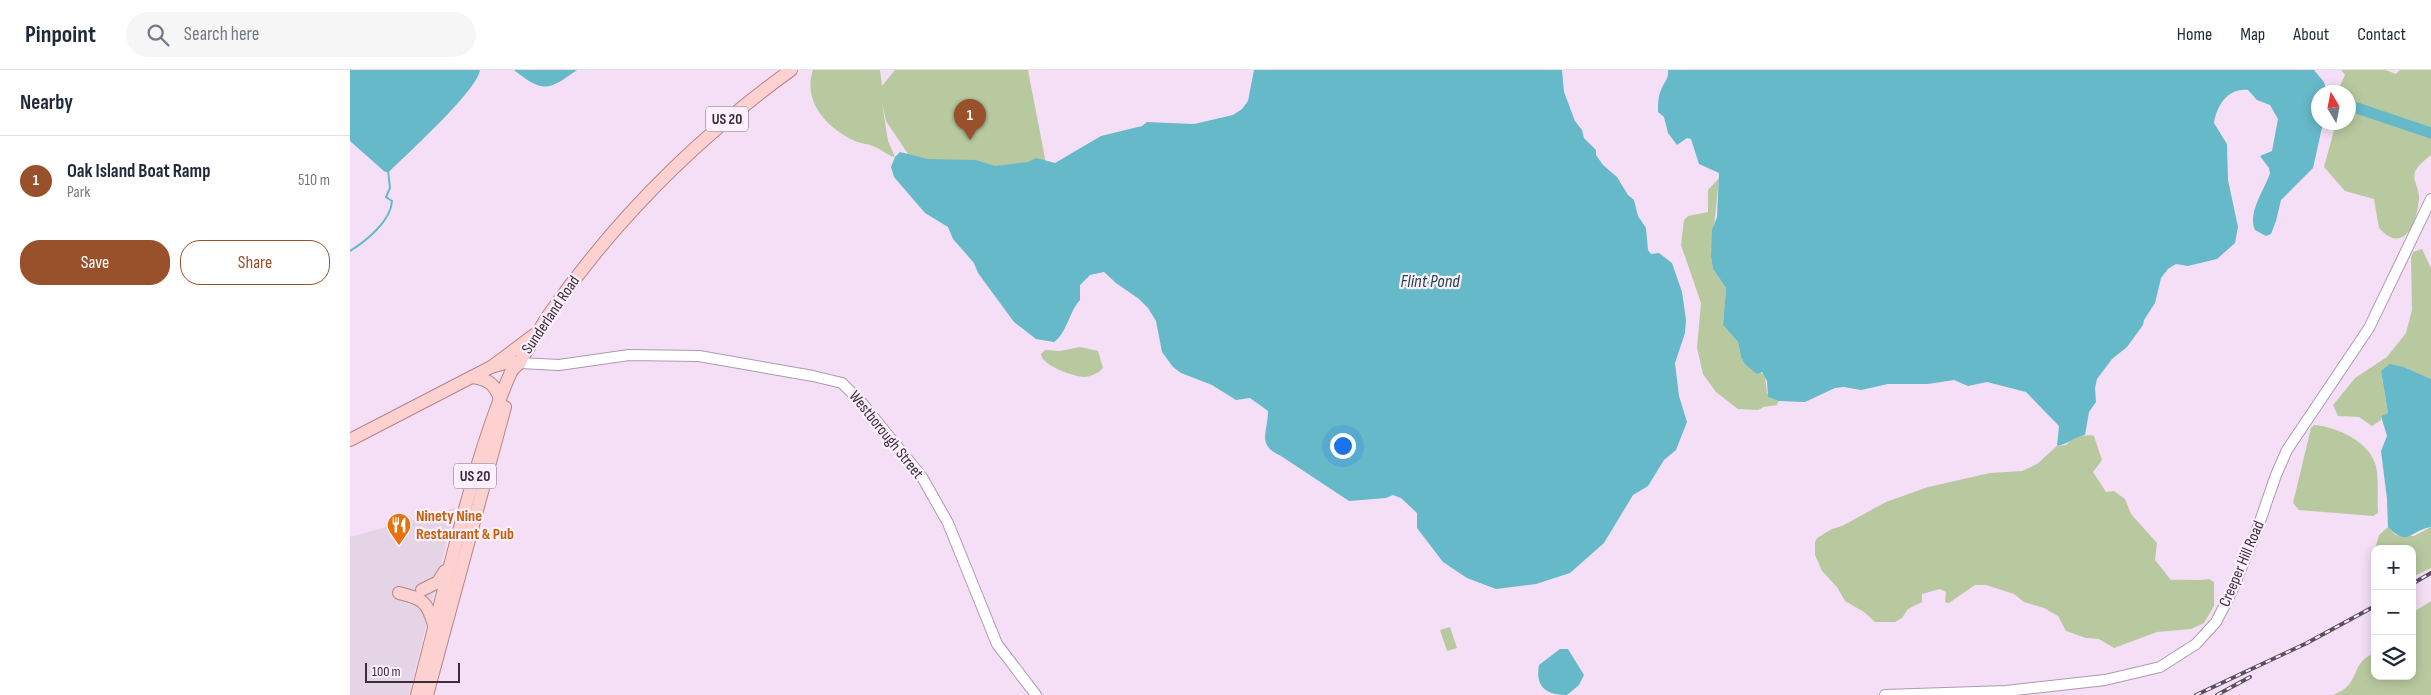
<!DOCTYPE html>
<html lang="en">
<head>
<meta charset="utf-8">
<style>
	:root { --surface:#fff; --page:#f6f6f7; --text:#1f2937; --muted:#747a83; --line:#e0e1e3; --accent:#98512a }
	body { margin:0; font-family:"Sofia Sans Condensed",sans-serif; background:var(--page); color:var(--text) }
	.controls { position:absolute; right:15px; bottom:15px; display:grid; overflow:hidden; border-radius:10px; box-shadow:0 2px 12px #0003 }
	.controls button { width:45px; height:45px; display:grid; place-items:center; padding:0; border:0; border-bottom:1px solid var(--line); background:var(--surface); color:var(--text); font:25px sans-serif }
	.compass { position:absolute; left:1961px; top:15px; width:45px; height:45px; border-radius:50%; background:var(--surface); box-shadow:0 2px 12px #0003; rotate:350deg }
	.scale { position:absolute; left:15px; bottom:12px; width:95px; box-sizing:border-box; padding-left:5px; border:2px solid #372e38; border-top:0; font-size:14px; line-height:18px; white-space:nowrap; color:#372e38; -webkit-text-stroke:4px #fdeffe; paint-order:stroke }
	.you { position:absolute; left:992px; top:375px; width:18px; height:18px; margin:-12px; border:4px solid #fff; border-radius:50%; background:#1a73e8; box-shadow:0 0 0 8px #1a73e833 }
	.badge { display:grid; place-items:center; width:32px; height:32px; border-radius:50%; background:var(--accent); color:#fff; font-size:16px; font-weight:700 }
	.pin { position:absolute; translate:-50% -41px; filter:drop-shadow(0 1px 2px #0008) }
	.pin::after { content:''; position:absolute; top:26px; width:18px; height:15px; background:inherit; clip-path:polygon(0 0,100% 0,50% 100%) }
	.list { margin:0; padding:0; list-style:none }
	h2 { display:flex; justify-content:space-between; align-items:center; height:65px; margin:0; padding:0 20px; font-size:21px }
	h2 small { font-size:16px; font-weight:400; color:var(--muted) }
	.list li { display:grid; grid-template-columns:32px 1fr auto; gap:15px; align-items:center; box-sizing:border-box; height:90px; padding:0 20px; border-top:1px solid var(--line) }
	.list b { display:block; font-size:19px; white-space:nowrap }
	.list p { margin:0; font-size:16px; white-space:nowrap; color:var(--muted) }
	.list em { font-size:16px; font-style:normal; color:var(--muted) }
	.actions { display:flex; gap:10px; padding:15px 20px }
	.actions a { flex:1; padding:11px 0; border:1px solid var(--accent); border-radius:20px; text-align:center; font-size:18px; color:var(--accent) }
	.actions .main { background:var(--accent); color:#fff }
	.icon { flex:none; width:28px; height:28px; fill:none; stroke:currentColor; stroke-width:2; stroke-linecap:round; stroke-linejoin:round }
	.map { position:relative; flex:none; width:2081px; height:625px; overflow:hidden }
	header { display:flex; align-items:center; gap:30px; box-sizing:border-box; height:70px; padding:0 25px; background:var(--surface); border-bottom:1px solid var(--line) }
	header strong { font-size:24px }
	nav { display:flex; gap:28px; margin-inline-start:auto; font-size:18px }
	.search { width:350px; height:45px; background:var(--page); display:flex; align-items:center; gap:12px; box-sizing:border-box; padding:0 18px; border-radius:28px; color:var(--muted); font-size:19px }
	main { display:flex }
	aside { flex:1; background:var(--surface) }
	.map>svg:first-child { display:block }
	.commercial { fill:#e4d4e5 }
	.green { fill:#b8c99f }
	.water { fill:#66b9c9 }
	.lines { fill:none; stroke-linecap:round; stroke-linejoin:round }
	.stream { stroke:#66b9c9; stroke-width:2 }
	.river { stroke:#66b9c9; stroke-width:11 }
	.minor-casing { stroke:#ad99b0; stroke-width:12 }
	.major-casing { stroke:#b78487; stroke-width:14 }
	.minor { stroke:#fff; stroke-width:10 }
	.major { stroke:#fdd1d0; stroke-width:12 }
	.rail-casing { stroke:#5a4f5c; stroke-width:4 }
	.rail { stroke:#fdeffe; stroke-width:2; stroke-dasharray:5.5; stroke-linecap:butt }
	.labels { text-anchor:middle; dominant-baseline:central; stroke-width:4.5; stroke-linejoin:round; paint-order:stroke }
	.shield { fill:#fdeffe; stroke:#726873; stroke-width:1 }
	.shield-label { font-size:15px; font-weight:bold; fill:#372e38 }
	.street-label { font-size:16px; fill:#372e38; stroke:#fdeffe }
	.food-label { font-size:16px; font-weight:bold; fill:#c56008; stroke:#fdeffe; text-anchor:start }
	.water-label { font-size:18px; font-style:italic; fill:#1d444b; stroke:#fdeffe }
</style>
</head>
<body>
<header>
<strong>Pinpoint</strong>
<div class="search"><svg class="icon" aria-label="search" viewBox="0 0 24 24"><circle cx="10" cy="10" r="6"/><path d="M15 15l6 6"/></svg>Search here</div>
<nav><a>Home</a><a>Map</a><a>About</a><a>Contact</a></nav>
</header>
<main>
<aside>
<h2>Nearby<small></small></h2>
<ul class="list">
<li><span class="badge">1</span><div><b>Oak Island Boat Ramp</b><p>Park</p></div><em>510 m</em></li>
</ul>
<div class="actions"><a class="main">Save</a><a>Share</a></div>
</aside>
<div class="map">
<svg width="2081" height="625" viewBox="0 0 2081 625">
	<rect width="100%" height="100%" fill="#f4dff7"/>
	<polygon class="commercial" points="105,438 59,625 0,625 0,467"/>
	<g class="green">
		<path d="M463 0H530L532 16 545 0H678L697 99 653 100 562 90 536 51 532 33 538 71 545 87C538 86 534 81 527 78 521 74 512 74 505 71 478 59 452 32 463 0Z"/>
		<path d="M1991 0H2035L2046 4 2050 0H2081V85C2075 90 2068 95 2065 102 2062 110 2070 120 2069 129 2067 152 2054 186 2029 158L2024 129 1995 121 1974 97 1986 53 1998 52V22H1987L1995 5Z"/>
		<polygon points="1369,108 1361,187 1363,199 1376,218 1373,255 1388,272 1391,287 1415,306 1417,323 1421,328 1429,330 1427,335 1414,337 1408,340 1388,339 1366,322 1353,304 1347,278 1351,233 1331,175 1334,150 1338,146 1358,142 1358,120"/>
		<polygon points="2072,179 2081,198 2081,309 2054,297 2031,301 2038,343 2031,346 2031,350 2022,356 2009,347 1988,346 1983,335 2005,308 2037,287 2056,263 2062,240 2061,188 2063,182"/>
		<path d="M730 277 748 281 753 298C748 303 743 306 735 307 725 307 692 296 691 284L695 280 710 281Z"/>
		<path d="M1964 355C1987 357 2019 371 2026 396 2029 410 2027 428 2028 443L2023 446 1949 440 1943 433 1961 358Z"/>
		<path d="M1740 365 1744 366 1752 390 1743 402 1756 422 1764 421 1775 429 1781 444 1807 473 1805 490 1821 510C1835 509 1846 511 1859 509L1864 512V536L1854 553 1841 559 1807 562 1764 578 1749 569 1736 568 1716 561 1708 546 1694 538 1674 532 1664 524 1636 515H1625L1599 533 1595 532 1596 522 1590 519 1572 524V532L1558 539 1552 548 1545 552H1525L1514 542 1495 531 1487 517 1472 501 1465 485V472L1467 468 1482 459 1492 456 1536 432 1578 417 1640 403 1672 401 1687 394 1707 376 1716 375 1724 367Z"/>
		<polygon points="2038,457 2046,465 2064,466 2081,457 2081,498 2062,507 2062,479 2025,479 2029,465"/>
		<path d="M2081 531V625H1983C2013 614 1998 593 2025 583V606H2062V543Z"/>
		<polygon points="1100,557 1107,578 1097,581 1090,560"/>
	</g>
	<g class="water">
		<path d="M0 0H130C127 21 57 84 39 102H35L0 71Z"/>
		<path d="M164 0H227C198 21 193 23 164 0Z"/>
		<path d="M904 0H1212L1214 22 1225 51 1232 60 1234 68 1246 80V85L1253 95 1267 107 1278 125 1284 130 1288 146 1296 158 1298 180 1301 184 1309 183 1322 193 1332 222 1336 250 1335 263 1325 293 1329 326 1337 352 1326 380 1314 390 1298 416 1283 425 1254 473 1220 503 1186 514 1146 519 1117 508 1093 492 1067 458V443L1051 428 1043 425 1036 428 999 431 931 386C906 375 918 362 918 341L900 328 886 330 862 315 831 303 823 297 812 282 806 251 798 238 789 229 766 213 754 202 740 205 730 215V230C719 242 717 263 704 272L686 269 664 252 628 203 624 193 603 169 598 157 575 143 544 107 541 97 545 87 550 82 578 89 626 90 645 96 678 92 686 88 705 93 751 66 792 56 797 52 844 54 883 45 892 39 898 31Z"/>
		<path d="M1318 0H1964L1974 12 1976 20H1989L1987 22H1968V52L1973 53 1963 98 1931 130 1926 151 1921 164 1916 166 1905 160C1897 143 1915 119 1920 103L1919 98 1910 86 1922 81 1928 49 1920 35 1907 30 1898 20C1878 18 1867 35 1864 53L1877 74 1878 110 1888 157 1885 173 1867 189 1838 196 1826 194 1818 199 1811 208 1805 233 1794 250 1793 255 1777 277 1762 289 1747 309 1745 318 1746 332 1739 342 1735 365C1724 367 1718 374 1707 376L1709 356 1676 322 1637 312 1618 316 1604 310 1578 314H1538L1511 320 1494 317 1485 318 1455 332 1429 331 1418 327 1417 311 1412 302 1407 304 1395 294 1391 287 1388 272 1373 255 1376 218 1363 199 1361 187 1362 160 1367 147 1369 103 1349 94 1341 69 1337 68 1327 75 1318 63 1314 47 1308 42C1308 35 1308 26 1311 20 1314 12 1319 9 1318 0Z"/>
		<path d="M2040 294 2054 297 2081 309V457C2060 460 2059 478 2038 457L2037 429 2031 381 2037 366 2031 346 2038 343 2031 301Z"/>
		<path d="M1210 579H1218L1234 605 1229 615 1217 625C1196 625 1185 617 1189 595Z"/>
	</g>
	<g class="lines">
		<path class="stream" d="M0 181C16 171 41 151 42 131L36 127 40 118 38 100"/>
		<polyline class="river" points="1998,35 2081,63"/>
		<defs>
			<g id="minor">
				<polyline points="170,293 209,295 279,285 349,286 463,306 492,313 512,333 572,407 598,453 647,574 686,625"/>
				<polyline points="1535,625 1656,621 1755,610 1810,597 1846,574 1866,552 1881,523 1907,460 1926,405 1937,380 2019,258 2081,129"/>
			</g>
			<g id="major">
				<polyline points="144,295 184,265"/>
				<path d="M122 307C138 309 145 314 150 329"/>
				<polyline points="0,370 141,297 155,293 170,293"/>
				<polyline points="72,520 88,512 95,501"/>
				<path d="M49 523C73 529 77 531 84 555"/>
				<path d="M67 625C84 559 100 493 118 428 130 385 143 343 161 302 163 298 168 296 170 291 181 276 189 259 200 243 266 149 347 68 441 0"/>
				<polyline points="77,625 155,337"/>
			</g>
		</defs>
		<use href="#minor" class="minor-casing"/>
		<use href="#major" class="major-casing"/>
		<use href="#minor" class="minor"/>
		<use href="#major" class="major"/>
		<defs>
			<g id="rail">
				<polyline points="2062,514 2081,503"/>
				<polyline points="1846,625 1957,573 2025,536"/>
				<polyline points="1867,625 1900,607"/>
			</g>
		</defs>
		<use href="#rail" class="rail-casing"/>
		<use href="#rail" class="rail"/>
	</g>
	<defs>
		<symbol id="restaurant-pin" viewBox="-11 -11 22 30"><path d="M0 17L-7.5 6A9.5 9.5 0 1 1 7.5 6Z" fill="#e8710a" stroke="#fdeffe"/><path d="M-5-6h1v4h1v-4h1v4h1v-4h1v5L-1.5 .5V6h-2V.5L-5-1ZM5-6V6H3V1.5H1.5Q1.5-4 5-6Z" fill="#fff"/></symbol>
	</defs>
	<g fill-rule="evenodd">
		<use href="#restaurant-pin" x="35" y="441" width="28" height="38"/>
	</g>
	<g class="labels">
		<g class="shield">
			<rect x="356" y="36.5" width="42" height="25" rx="4"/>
			<rect x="104" y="393.5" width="42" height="25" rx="4"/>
		</g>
		<g class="shield-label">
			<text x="377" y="49">US 20</text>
			<text x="125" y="406">US 20</text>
		</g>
		<g class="street-label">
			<text transform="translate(201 245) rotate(-56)">Sunderland Road</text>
			<text transform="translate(536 365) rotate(51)">Westborough Street</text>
			<text transform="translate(1892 494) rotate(-67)">Creeper Hill Road</text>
		</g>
		<g class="food-label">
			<text x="66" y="446">Ninety Nine<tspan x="66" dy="18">Restaurant &amp; Pub</tspan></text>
		</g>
		<g class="water-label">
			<text x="1080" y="211">Flint Pond</text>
		</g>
	</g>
</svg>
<div class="controls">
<button>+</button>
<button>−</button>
<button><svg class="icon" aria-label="layers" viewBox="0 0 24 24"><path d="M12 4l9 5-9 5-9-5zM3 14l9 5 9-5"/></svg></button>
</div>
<svg class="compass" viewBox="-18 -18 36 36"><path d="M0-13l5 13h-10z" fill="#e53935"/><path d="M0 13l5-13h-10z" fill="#747a83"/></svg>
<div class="scale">100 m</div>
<div class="you"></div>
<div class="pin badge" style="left:620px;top:70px">1</div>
</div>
</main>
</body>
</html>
